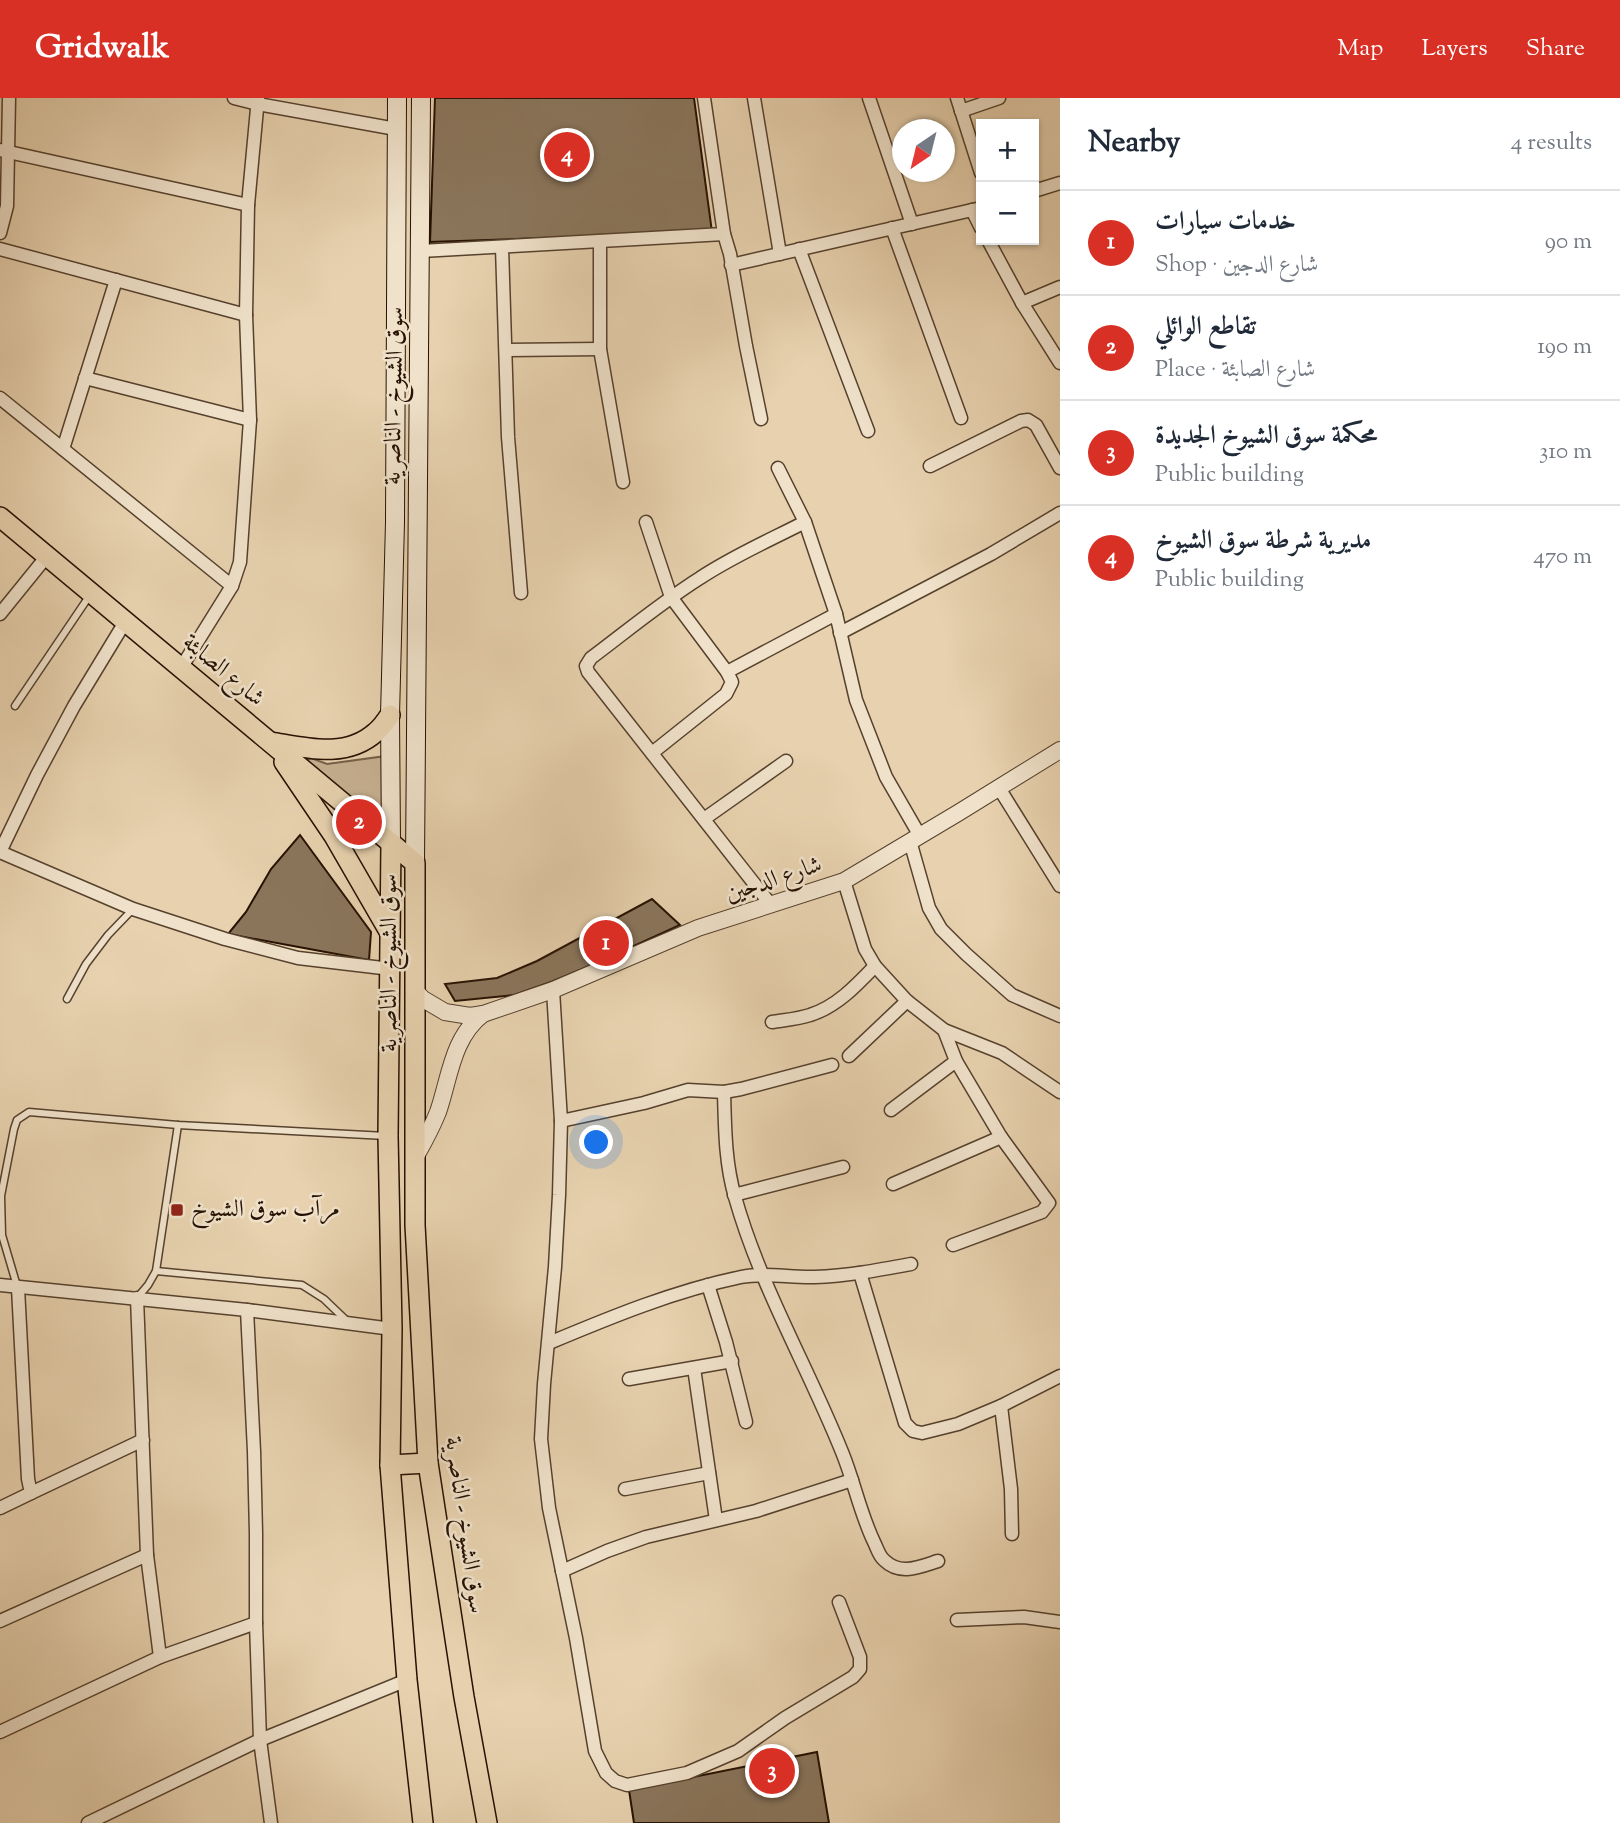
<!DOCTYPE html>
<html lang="en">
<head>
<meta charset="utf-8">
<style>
	:root { --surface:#fff; --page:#f6f6f7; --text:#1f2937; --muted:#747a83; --line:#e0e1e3; --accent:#d93025 }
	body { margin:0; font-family:"Sorts Mill Goudy",Amiri,serif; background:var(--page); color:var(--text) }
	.controls { position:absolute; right:21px; top:21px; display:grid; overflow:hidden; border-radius:0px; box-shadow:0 2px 5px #0004 }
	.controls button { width:63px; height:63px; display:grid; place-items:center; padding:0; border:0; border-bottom:2px solid var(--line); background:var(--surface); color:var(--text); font:35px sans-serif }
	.compass { position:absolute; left:892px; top:21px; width:63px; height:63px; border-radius:50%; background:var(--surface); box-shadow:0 2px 5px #0004; rotate:215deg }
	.you { position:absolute; left:597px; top:1045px; width:24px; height:24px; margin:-18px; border:5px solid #fff; border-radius:50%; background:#1a73e8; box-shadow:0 0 0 10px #1a73e833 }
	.badge { display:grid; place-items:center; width:46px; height:46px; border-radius:50%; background:var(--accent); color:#fff; font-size:23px; font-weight:700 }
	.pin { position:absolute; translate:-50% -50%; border:4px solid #fff; box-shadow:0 2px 7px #0006 }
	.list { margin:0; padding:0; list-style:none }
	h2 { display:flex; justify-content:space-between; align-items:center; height:91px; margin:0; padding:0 28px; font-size:30px }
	h2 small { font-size:23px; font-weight:400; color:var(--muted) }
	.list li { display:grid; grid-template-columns:46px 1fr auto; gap:21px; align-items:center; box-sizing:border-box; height:105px; padding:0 28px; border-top:2px solid var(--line) }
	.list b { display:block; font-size:26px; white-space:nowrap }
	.list p { margin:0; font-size:23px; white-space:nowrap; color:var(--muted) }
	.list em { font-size:23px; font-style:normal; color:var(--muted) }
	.map { position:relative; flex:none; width:1060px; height:1725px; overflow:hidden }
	header { display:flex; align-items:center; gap:42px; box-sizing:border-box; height:98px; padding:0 35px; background:var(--accent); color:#fff }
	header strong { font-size:33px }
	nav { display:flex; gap:38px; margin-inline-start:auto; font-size:24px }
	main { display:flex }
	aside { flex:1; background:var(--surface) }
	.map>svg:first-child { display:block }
	.green { fill:#c6b091; stroke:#76604a; stroke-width:2 }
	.building { fill:#8a755b; stroke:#261102; stroke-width:2 }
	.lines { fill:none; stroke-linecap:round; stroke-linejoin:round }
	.service-casing { stroke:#56412d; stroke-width:9 }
	.minor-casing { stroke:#56412d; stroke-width:15 }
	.tertiary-casing { stroke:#56412d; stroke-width:18 }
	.secondary-casing { stroke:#261102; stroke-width:20 }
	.primary-casing { stroke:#261102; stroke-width:22 }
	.service { stroke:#efe1ca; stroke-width:6 }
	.minor { stroke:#efe1ca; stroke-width:12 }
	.tertiary { stroke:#efe1ca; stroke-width:16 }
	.secondary { stroke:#efe1ca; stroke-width:18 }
	.primary { stroke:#e7d1ae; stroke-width:19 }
	.poi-dot { fill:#8f2418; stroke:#efe1ca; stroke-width:2.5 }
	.labels { text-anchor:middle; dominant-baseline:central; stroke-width:5; stroke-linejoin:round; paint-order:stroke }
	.street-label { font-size:24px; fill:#261102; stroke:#efe1ca }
	.poi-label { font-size:24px; fill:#261102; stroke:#efe1ca; text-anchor:start }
</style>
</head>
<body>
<header>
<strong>Gridwalk</strong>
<nav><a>Map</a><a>Layers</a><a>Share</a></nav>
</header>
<main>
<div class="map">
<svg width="1060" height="1725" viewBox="0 0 1060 1725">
	<rect width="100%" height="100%" fill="#e7d1ae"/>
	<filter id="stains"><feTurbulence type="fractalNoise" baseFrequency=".00286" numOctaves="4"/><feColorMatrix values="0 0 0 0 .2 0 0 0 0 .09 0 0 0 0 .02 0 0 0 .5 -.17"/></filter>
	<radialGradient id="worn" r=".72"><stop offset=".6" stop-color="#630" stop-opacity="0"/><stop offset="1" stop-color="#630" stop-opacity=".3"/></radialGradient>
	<polygon class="green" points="386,658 384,721 380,723 307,665 308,662 311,660 327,666"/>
	<g class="building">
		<polygon points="435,0 694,0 712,134 430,144"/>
		<polygon points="300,737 371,834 369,862 228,836 246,814 271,771"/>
		<polygon points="652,801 680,827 599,864 551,884 514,897 455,903 445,886 497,880 537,863"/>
		<polygon points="817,1654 829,1725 634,1725 629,1692"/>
	</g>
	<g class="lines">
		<defs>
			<g id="service">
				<polyline points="15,608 90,497"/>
				<polyline points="67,901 86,866 108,837 133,811"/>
				<polyline points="156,1173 302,1187 324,1201 348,1224"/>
				<polyline points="17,1188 2,1137 1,1098 14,1031 17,1022 29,1014 178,1027 386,1038"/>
				<polyline points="137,1200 148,1187 156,1173 178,1027"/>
			</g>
			<g id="minor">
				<polyline points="234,0 258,6 396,31"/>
				<polyline points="754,0 780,156"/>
				<polyline points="869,0 912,126"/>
				<polyline points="957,0 981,75"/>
				<polyline points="961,13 999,0"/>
				<polyline points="0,52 248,107"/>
				<polyline points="1034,93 1060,85"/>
				<polyline points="972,112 981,130"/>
				<polyline points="892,130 961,320"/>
				<polyline points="0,135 7,108 9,0"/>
				<polyline points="724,136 730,156 746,248 761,321"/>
				<polyline points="988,142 1022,205 1060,265"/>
				<polyline points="600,143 600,251 623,384"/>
				<polyline points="502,149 508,339 521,495"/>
				<polyline points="0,151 246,217"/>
				<polyline points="799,151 868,333"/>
				<polyline points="421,153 724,136 704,0"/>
				<polyline points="731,167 981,110"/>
				<polyline points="1022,205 1060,189"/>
				<polyline points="506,252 600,251"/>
				<polyline points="85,280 250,322"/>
				<polyline points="0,300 232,488"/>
				<polyline points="63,351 116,182"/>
				<polyline points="930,368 1021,323 1028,322 1036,327 1060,370"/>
				<polyline points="778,370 805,424 836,516 856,602 886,679 920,738"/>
				<polyline points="646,424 671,499 727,574 732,584 726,596 652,655"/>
				<polyline points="0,516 47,458"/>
				<polyline points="840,535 991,456 1060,415"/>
				<polyline points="181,570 232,488 240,464 250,322 246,217 248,107 258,0"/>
				<polyline points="727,574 836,516"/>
				<polyline points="999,690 1060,788"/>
				<polyline points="704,721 786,663"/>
				<polyline points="910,743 929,810 941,831 966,856 1012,897 1060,918"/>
				<polyline points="0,754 133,811 225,841 298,860 391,871"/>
				<polyline points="0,754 37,677 74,608 125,524"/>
				<polyline points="844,783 865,851 875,868 907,903 944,932 1002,955 1060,994"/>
				<path d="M771 807 588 574 586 568 591 560C627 533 662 504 700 480 733 458 770 442 805 424"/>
				<polyline points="553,892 561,1023 559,1097 555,1169 544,1286 541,1341 549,1410 576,1540 595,1653 606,1675 615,1683 627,1687 687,1675 738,1653 785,1620 853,1579 860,1571 860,1559 839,1504"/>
				<path d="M772 924C784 922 798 921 810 917 836 909 856 888 875 868"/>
				<polyline points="944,932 956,963 1001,1039 1049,1105 1042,1114 953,1147"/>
				<polyline points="849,958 907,903"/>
				<path d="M724 994C725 1029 725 1065 735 1099 760 1188 808 1269 842 1354 854 1383 860 1415 874 1444 877 1450 879 1458 884 1462 900 1478 919 1469 938 1463"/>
				<polyline points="891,1012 956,963"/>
				<polyline points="561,1023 644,1005 688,992 724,994 741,991 832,967"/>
				<polyline points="893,1086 1001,1039"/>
				<polyline points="734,1097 843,1069"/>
				<polyline points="860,1175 905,1325 913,1333 922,1335 958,1326 1001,1308 1060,1278"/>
				<polyline points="0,1187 247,1212 392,1231"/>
				<polyline points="708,1187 726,1244 746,1324"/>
				<polyline points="137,1200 147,1457 160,1559"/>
				<polyline points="247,1212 254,1353 256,1435 256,1525 260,1642 271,1725"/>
				<path d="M549 1245C611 1219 674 1193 741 1179 765 1174 791 1180 815 1179 847 1178 879 1172 911 1166"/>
				<polyline points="694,1270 716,1422"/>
				<polyline points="629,1281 732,1263"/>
				<polyline points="1001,1308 1011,1391 1012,1436"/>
				<polyline points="625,1391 709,1375"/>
				<polyline points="31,1395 143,1342"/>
				<polyline points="0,1410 31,1395 28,1381 18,1190"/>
				<polyline points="562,1473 607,1453 646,1439 756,1413 852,1382"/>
				<polyline points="957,1522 1024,1519 1060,1524"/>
				<polyline points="0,1523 147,1457"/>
				<polyline points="0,1634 160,1559 256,1525"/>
				<polyline points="88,1725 260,1642 407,1582"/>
			</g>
			<g id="tertiary">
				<polyline points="414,892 423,901 445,914 470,918 483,916 553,892 698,830 844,783 958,715 1060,652"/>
				<path d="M416 1058C424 1044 432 1029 438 1014 450 979 452 940 483 916"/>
			</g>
			<g id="secondary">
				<polyline points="391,745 390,617 395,424 397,0"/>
				<polyline points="415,765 421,0"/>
			</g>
			<g id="primary">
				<polyline points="0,419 415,765 415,1127 428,1365 464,1599 487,1725"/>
				<path d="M271 644C307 650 346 661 376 634 381 630 386 623 390 617"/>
				<polyline points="284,664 334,738 390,835"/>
				<polyline points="391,745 388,1038 392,1231 390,1367 407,1582 423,1725"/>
				<polyline points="390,1367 428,1365"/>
			</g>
		</defs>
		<use href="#service" class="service-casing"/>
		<use href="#minor" class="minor-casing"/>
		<use href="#tertiary" class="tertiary-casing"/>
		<use href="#secondary" class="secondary-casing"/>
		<use href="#primary" class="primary-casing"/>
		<use href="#service" class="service"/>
		<use href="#minor" class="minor"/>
		<use href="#tertiary" class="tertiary"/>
		<use href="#secondary" class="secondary"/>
		<use href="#primary" class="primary"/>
	</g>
	<rect class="poi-dot" x="170" y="1105" width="14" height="14" rx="3.5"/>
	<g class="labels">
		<g class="street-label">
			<text transform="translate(395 298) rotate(-89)">سوق الشيوخ - الناصرية</text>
			<text transform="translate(223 573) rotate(40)">شارع الصابئة</text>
			<text transform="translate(774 782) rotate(-18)">شارع الدجين</text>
			<text transform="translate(390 865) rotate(-90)">سوق الشيوخ - الناصرية</text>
			<text transform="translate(464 1427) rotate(82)">سوق الشيوخ - الناصرية</text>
		</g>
		<g class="poi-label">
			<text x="191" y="1112">مرآب سوق الشيوخ</text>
		</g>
	</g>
	<rect width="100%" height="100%" filter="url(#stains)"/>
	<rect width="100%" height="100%" fill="url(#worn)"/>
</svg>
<div class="controls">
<button>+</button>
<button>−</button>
</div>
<svg class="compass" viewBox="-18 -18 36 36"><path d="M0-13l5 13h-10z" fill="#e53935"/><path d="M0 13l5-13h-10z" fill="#747a83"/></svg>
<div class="you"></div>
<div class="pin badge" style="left:606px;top:845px">1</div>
<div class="pin badge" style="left:359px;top:724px">2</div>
<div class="pin badge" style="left:772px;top:1673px">3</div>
<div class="pin badge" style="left:567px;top:57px">4</div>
</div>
<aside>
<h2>Nearby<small>4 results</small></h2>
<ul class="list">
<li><span class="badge">1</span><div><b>خدمات سيارات</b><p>Shop · شارع الدجين</p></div><em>90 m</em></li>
<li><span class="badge">2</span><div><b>تقاطع الوائلي</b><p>Place · شارع الصابئة</p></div><em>190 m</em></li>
<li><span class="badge">3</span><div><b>محكمة سوق الشيوخ الجديدة</b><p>Public building</p></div><em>310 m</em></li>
<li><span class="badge">4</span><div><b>مديرية شرطة سوق الشيوخ</b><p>Public building</p></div><em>470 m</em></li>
</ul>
</aside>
</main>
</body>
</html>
